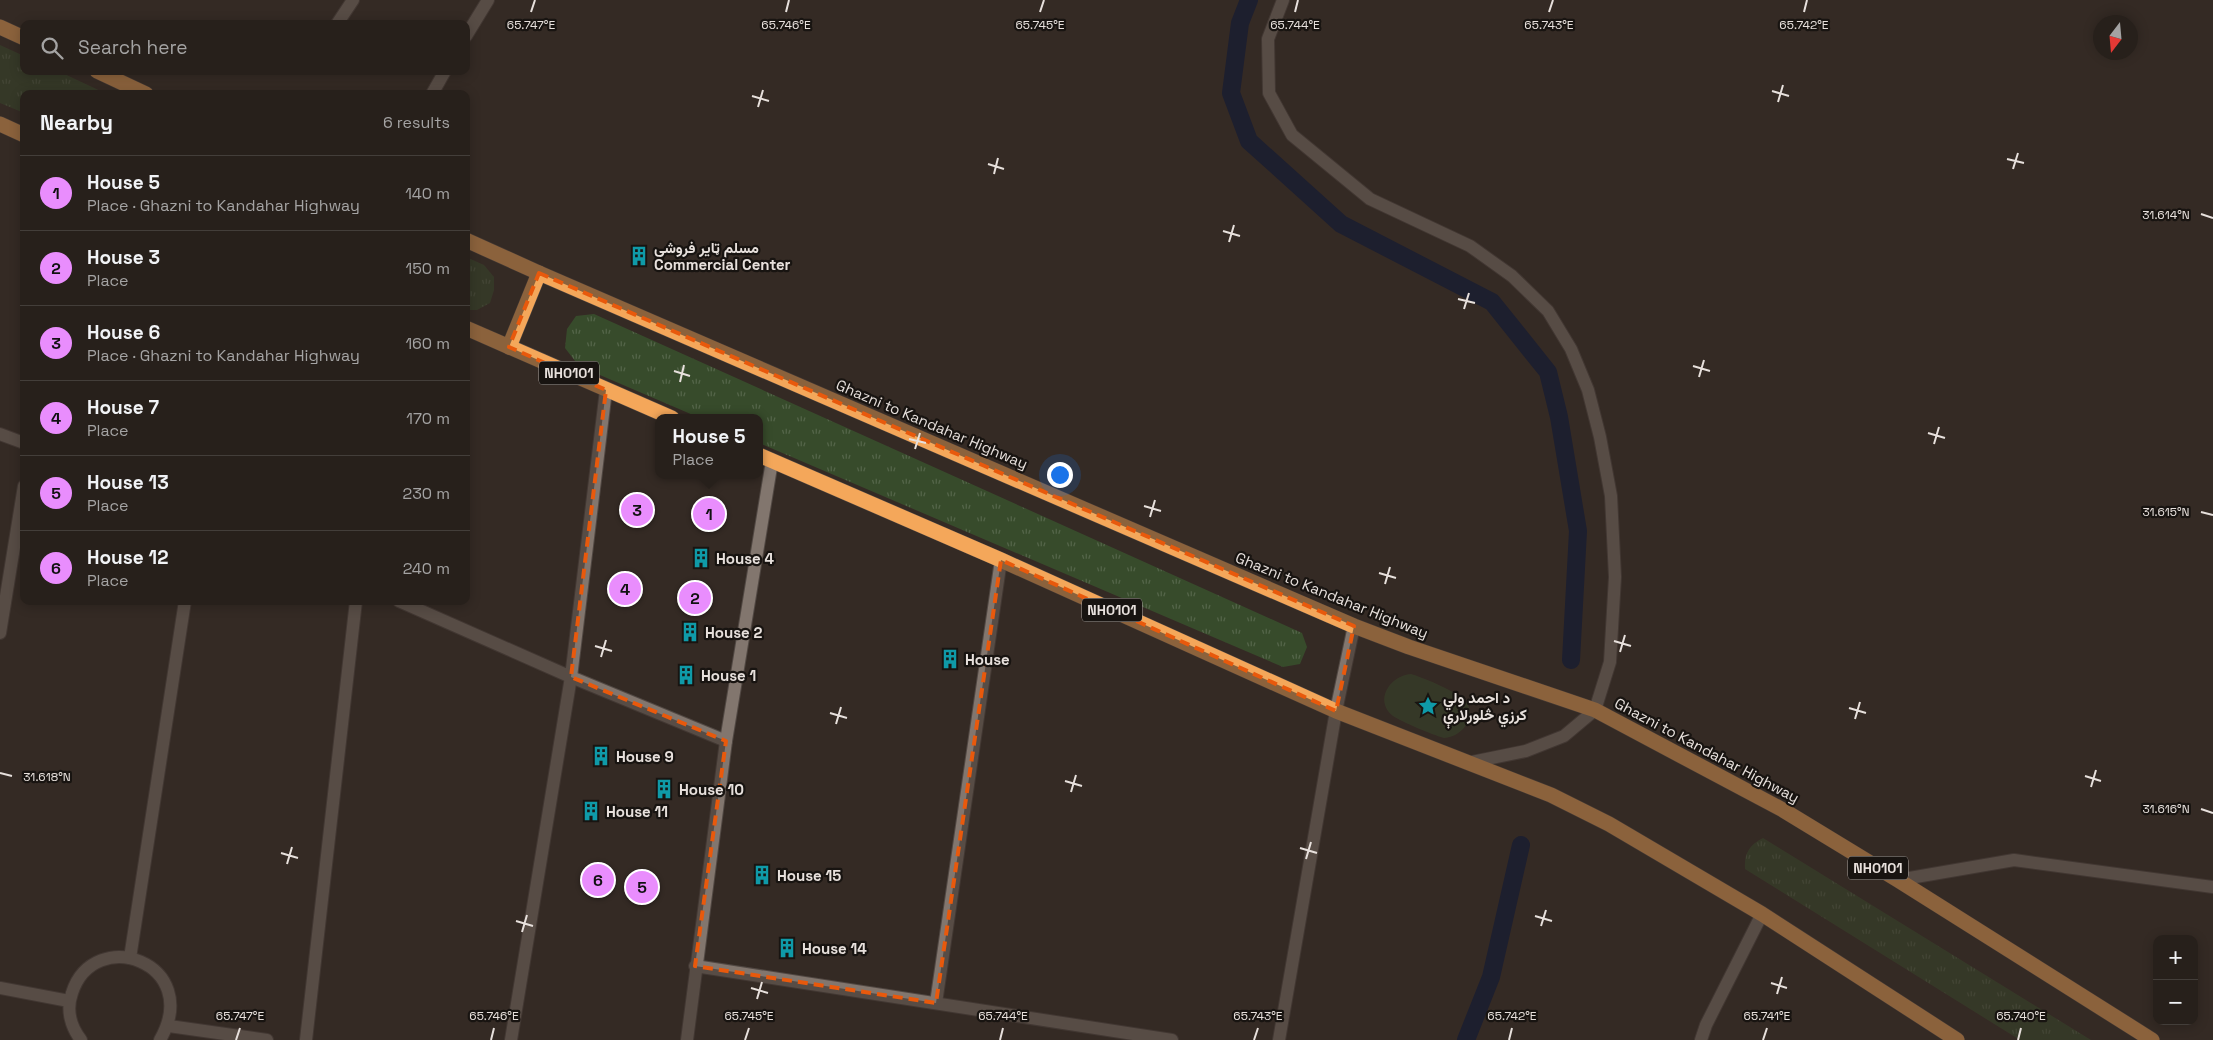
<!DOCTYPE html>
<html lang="en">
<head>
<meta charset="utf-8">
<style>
	:root { --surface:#27201b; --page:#332d28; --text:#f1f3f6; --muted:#a4a3a3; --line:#433e3a; --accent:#e98dfd }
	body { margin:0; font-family:"Space Grotesk",Vazirmatn,sans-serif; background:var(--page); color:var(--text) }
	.controls { position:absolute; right:15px; bottom:15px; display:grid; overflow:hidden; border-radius:10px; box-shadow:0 2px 12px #0003 }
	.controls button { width:45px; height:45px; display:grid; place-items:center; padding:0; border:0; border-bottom:1px solid var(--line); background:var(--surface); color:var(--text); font:25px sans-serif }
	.compass { position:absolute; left:2093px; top:15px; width:45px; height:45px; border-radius:50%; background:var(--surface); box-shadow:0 2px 12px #0003; rotate:196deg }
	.you { position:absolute; left:1059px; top:474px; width:18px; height:18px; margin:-12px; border:4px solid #fff; border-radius:50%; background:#1a73e8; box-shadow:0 0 0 8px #1a73e833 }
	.badge { display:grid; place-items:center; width:32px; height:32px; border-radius:50%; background:var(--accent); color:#111; font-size:16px; font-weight:700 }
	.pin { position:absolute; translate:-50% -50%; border:2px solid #fff; box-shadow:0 1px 5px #0006 }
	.popup { position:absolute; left:655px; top:414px; width:108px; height:65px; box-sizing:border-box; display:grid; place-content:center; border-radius:10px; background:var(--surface); filter:drop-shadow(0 1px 4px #0005); font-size:16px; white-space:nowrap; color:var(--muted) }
	.popup b { font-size:19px; color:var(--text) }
	.popup::after { content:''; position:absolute; left:50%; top:100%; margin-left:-10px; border:10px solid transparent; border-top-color:var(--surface) }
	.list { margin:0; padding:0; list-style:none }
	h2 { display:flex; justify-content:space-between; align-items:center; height:65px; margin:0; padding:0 20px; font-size:21px }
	h2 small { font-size:16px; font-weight:400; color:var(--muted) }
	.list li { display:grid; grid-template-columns:32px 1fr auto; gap:15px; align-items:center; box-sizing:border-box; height:75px; padding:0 20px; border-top:1px solid var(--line) }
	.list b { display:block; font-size:19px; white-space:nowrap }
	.list p { margin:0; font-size:16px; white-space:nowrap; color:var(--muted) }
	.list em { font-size:16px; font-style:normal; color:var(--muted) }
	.icon { flex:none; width:28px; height:28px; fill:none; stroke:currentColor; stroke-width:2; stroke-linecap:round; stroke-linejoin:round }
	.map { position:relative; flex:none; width:2213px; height:1040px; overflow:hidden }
	.search { position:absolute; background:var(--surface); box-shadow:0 2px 12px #0003; left:20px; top:20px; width:450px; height:55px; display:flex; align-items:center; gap:12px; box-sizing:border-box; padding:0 18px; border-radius:10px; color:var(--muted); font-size:19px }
	.panel { position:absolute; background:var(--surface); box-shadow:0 2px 12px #0003; left:20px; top:90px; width:450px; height:515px; border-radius:10px }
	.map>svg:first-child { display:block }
	.green { fill:#374b2b }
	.park { fill:url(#park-tufts) }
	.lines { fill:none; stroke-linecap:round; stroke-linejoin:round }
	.canal { stroke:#00123b; stroke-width:18 }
	.street-casing { stroke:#514843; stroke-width:14 }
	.secondary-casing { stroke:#514843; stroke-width:14 }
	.highway-casing { stroke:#514843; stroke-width:16 }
	.street { stroke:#82766e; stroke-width:12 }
	.secondary { stroke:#82766e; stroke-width:12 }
	.highway { stroke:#f4a75a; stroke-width:15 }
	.marked { fill:none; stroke:#e8590c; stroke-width:4; stroke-dasharray:10 6; stroke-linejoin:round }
	.ticks { fill:none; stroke:#e7e0dc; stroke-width:2 }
	.labels { text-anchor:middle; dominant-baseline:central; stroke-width:4.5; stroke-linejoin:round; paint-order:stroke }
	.shield { fill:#181411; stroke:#a9a39f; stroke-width:1 }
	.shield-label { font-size:14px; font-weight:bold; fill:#e7e0dc }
	.poi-label { font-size:15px; font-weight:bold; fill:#e7e0dc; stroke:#181411; text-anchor:start }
	.street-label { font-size:15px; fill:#e7e0dc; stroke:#181411 }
	.ticks-label { font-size:12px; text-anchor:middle; fill:#e7e0dc; stroke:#181411; stroke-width:4.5; stroke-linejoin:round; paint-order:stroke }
</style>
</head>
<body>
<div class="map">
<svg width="2213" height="1040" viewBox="0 0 2213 1040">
	<defs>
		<pattern id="park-tufts" width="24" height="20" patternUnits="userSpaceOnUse" patternTransform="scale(1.25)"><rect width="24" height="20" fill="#374b2b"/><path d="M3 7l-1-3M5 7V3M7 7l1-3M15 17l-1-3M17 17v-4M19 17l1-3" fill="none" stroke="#546549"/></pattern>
	</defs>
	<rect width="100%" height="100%" fill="#342a24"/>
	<path class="green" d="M1411 674C1422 677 1452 690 1461 697 1481 712 1464 737 1444 738 1433 735 1402 722 1393 716 1373 700 1391 675 1411 674Z"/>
	<g class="park">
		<polygon points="0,45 24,56 24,71 58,71 107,94 24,94 24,113 0,103"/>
		<polygon points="466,257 484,265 494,277 494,290 490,303 477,310 466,310"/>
		<polygon points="594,314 1302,633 1307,647 1300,664 1283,667 759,443 759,418 700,418 579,366 565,348 567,329 576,316"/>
		<path d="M1763 838 2091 1040H2020L1745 869C1744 854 1749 845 1763 838Z"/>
	</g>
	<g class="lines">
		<g class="canal">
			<polyline points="1249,0 1240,23 1231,93 1249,141 1341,224 1492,302 1548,372 1559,417 1578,531 1571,660"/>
			<polyline points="1466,1040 1491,977 1521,845"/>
		</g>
		<defs>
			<g id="street">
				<polyline points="337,24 353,0"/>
				<polyline points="466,36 488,0"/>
				<polyline points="432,94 445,71"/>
				<polyline points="0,434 24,443"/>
				<polyline points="399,601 571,677 726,741"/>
				<polyline points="0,633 24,486"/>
				<polyline points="130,958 185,601"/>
				<polyline points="695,966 1172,1040"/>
				<polyline points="0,988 69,1001"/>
				<polyline points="936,1003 1001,560"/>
				<polyline points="169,1026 267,1040"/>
				<path d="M81 1040C71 1027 66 1010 72 993 94 924 204 963 160 1040"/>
				<polyline points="306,1040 356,601"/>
				<polyline points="511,1040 571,677 606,390"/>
				<polyline points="1701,1040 1706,1025 1762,914"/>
			</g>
			<g id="secondary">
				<polyline points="1283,0 1268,39 1269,93 1292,135 1370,199 1470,246 1512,276 1548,311 1571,349 1588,390 1600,437 1611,496 1615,577 1610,662 1595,710 1564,736 1526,751 1467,763"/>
				<polyline points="1898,880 2014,860 2213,887"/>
				<polyline points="687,1040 726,741 772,461"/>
				<polyline points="1279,1040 1336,711 1354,626"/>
			</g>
			<g id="highway">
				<polyline points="0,27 24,38"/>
				<polyline points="97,71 146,94"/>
				<polyline points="0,124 24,135"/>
				<polyline points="466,240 539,273 1354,626 1409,647 1595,710 1783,810 1898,880 2152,1040"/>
				<polyline points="466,328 672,418"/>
				<polyline points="509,347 539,273"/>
				<polyline points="759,455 1001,560 1336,711 1551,795 1609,824 1762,914 1957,1040"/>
			</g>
		</defs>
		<use href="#street" class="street-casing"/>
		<use href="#secondary" class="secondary-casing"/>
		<use href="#highway" class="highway-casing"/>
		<use href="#street" class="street"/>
		<use href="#secondary" class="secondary"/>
		<use href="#highway" class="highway"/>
	</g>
	<path d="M0 0H2213V1040H0ZM539 273 1354 626 1336 711 1001 560 936 1003 695 966 726 741 571 677 606 390 509 347Z" fill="#342a24" fill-opacity=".55" fill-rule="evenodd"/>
	<path class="marked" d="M539 273 1354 626 1336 711 1001 560 936 1003 695 966 726 741 571 677 606 390 509 347Z"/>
	<path class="ticks" d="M531 12 535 0M786 12 789 0M1040 12 1044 0M1295 12 1298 0M1549 12 1553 0M1804 12 1807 0M1772 91 1789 96M752 96 769 101M1778 102 1783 85M758 107 763 90M2007 159 2024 163M988 164 1004 169M2013 169 2018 153M994 174 998 158M2201 214 2213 218M1223 231 1240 236M1229 242 1234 225M1458 299 1475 303M1464 309 1469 293M1693 366 1710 371M674 371 690 376M1699 377 1704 360M680 382 684 365M1928 433 1945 438M909 439 926 443M1934 444 1939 427M915 449 920 433M1144 506 1161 511M2201 512 2213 515M1150 517 1155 500M1379 573 1396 578M1385 584 1390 567M1614 641 1631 646M595 646 612 651M1620 652 1625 635M601 657 606 640M1849 708 1866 713M830 713 847 718M1855 719 1860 702M836 724 841 707M0 773 12 776M2085 776 2101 781M1065 781 1082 786M2091 787 2096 770M1071 792 1076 775M2201 809 2213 813M1300 848 1317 853M281 853 298 858M1306 859 1311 842M287 864 292 847M1535 916 1552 921M516 921 533 926M1541 926 1546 910M522 932 527 915M1771 983 1787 988M751 988 768 993M1777 994 1782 977M757 999 762 982M236 1040 240 1028M491 1040 494 1028M745 1040 749 1028M1000 1040 1003 1028M1254 1040 1258 1028M1509 1040 1512 1028M1763 1040 1767 1028M2018 1040 2021 1028"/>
	<defs>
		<symbol id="building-bare" viewBox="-9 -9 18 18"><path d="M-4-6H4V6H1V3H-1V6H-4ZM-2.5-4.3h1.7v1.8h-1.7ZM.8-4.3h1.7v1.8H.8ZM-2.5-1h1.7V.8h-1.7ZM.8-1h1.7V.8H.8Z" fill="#0f9aa8" stroke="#181411" stroke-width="2.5" paint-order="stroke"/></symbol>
		<symbol id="sight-bare" viewBox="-9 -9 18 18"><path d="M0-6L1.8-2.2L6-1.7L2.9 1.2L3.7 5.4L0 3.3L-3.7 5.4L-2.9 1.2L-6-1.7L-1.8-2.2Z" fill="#0f9aa8" stroke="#181411" stroke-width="2.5" paint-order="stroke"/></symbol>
	</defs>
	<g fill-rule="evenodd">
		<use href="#building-bare" x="625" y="242" width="28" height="28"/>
		<use href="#building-bare" x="687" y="544" width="28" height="28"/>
		<use href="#building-bare" x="676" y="618" width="28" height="28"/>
		<use href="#building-bare" x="936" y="645" width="28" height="28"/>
		<use href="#building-bare" x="672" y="661" width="28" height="28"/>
		<use href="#sight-bare" x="1414" y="692" width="28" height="28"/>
		<use href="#building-bare" x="587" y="742" width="28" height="28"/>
		<use href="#building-bare" x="650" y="775" width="28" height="28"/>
		<use href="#building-bare" x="577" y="797" width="28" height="28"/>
		<use href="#building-bare" x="748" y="861" width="28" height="28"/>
		<use href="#building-bare" x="773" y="934" width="28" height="28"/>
	</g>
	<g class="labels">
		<g class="shield">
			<rect x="539" y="361.5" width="60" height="23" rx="4"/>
			<rect x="1082" y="598.5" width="60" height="23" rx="4"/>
			<rect x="1848" y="856.5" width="60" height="23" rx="4"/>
		</g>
		<g class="shield-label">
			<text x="569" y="373">NH0101</text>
			<text x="1112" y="610">NH0101</text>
			<text x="1878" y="868">NH0101</text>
		</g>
		<g class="poi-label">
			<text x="654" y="247">مسلم ټایر فروشي<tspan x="654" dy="17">Commercial Center</tspan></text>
			<text x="716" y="558">House 4</text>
			<text x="705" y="632">House 2</text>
			<text x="965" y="659">House</text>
			<text x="701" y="675">House 1</text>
			<text x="1443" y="697">د احمد ولي<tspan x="1443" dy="17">کرزي څلورلارې</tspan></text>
			<text x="616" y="756">House 9</text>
			<text x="679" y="789">House 10</text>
			<text x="606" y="811">House 11</text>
			<text x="777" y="875">House 15</text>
			<text x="802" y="948">House 14</text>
		</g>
		<g class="street-label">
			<text transform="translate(932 424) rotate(23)">Ghazni to Kandahar Highway</text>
			<text transform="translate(1332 595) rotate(22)">Ghazni to Kandahar Highway</text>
			<text transform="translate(1707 750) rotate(28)">Ghazni to Kandahar Highway</text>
		</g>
	</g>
	<g class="ticks-label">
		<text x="531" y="29">65.747°E</text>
		<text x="786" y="29">65.746°E</text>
		<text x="1040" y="29">65.745°E</text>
		<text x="1295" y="29">65.744°E</text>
		<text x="1549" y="29">65.743°E</text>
		<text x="1804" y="29">65.742°E</text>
		<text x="2166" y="219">31.614°N</text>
		<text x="2166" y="516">31.615°N</text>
		<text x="47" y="781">31.618°N</text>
		<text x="2166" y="813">31.616°N</text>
		<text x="240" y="1020">65.747°E</text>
		<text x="494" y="1020">65.746°E</text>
		<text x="749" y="1020">65.745°E</text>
		<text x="1003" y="1020">65.744°E</text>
		<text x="1258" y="1020">65.743°E</text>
		<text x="1512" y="1020">65.742°E</text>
		<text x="1767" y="1020">65.741°E</text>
		<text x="2021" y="1020">65.740°E</text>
	</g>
</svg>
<div class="controls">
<button>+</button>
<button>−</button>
</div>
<svg class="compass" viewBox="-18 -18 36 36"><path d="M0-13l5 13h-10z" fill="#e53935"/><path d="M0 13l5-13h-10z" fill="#a4a3a3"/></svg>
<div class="you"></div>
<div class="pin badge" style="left:709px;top:514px">1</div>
<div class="popup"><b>House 5</b>Place</div>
<div class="pin badge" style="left:695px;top:598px">2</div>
<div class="pin badge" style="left:637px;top:510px">3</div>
<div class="pin badge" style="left:625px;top:589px">4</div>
<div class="pin badge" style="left:642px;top:887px">5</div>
<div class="pin badge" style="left:598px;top:880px">6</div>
<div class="search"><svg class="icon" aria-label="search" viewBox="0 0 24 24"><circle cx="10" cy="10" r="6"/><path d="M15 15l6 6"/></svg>Search here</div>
<section class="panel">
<h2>Nearby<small>6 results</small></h2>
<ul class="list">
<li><span class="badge">1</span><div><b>House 5</b><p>Place · Ghazni to Kandahar Highway</p></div><em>140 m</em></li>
<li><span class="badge">2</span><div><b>House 3</b><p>Place</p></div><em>150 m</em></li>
<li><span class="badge">3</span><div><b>House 6</b><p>Place · Ghazni to Kandahar Highway</p></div><em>160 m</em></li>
<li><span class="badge">4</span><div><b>House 7</b><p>Place</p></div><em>170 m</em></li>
<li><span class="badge">5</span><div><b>House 13</b><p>Place</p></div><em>230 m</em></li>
<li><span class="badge">6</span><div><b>House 12</b><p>Place</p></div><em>240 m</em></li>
</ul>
</section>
</div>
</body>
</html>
